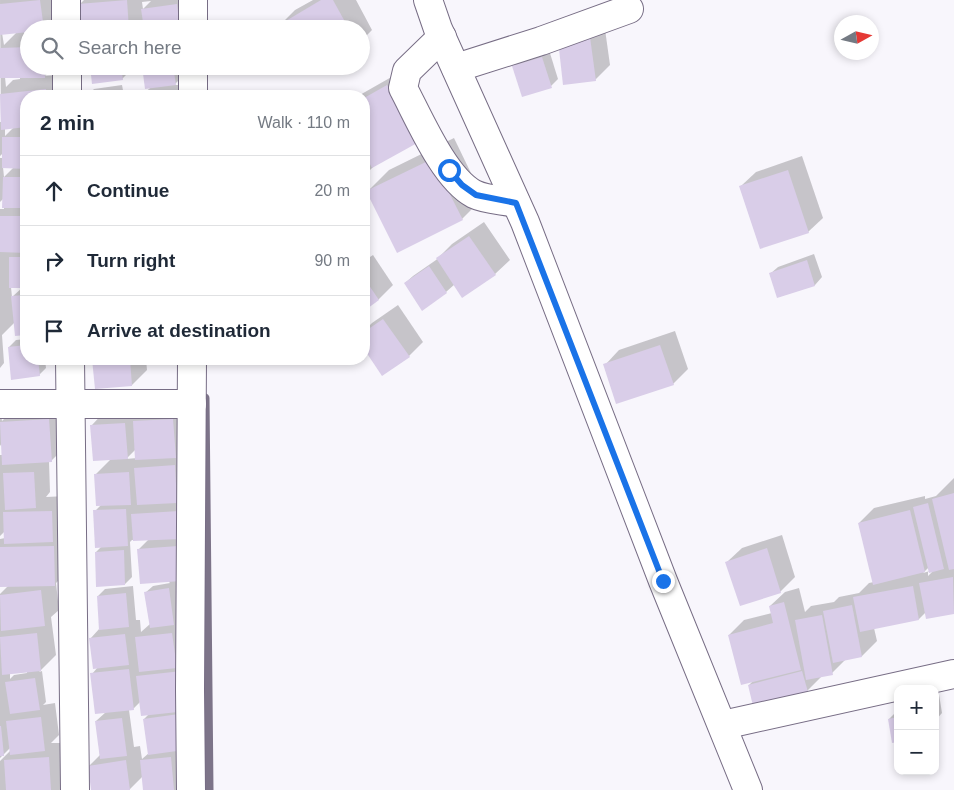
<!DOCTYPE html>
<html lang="en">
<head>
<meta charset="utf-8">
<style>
	:root { --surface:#fff; --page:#f2f2f3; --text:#1f2937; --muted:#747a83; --line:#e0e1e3 }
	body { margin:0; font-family:Helvetica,sans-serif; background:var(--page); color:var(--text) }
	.controls { position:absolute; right:15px; bottom:15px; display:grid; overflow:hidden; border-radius:10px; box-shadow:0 2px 8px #0003 }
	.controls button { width:45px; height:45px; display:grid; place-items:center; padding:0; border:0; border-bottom:1px solid var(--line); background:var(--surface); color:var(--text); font:25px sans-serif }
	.compass { position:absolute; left:834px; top:15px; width:45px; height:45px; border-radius:50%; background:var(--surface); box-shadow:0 2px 8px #0003; rotate:82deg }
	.stop { position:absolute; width:15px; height:15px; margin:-11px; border:4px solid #1a73e8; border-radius:50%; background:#fff }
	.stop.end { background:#1a73e8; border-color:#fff; box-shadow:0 1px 5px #0008 }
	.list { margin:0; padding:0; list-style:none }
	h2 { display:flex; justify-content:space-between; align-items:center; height:65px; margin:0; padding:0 20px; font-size:21px }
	h2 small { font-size:16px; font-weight:400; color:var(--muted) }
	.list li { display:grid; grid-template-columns:32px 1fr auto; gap:15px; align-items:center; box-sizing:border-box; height:70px; padding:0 20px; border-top:1px solid var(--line) }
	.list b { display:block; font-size:19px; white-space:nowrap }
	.list em { font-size:16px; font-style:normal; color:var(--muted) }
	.icon { flex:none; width:28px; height:28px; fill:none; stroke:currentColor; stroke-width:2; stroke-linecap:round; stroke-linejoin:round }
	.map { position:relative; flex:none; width:954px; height:790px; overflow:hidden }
	.search { position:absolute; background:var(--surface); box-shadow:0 2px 8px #0003; left:20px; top:20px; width:350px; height:55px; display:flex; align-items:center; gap:12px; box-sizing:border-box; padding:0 18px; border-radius:28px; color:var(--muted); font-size:19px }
	.panel { position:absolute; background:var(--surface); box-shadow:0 2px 8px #0003; left:20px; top:90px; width:350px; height:275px; border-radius:20px }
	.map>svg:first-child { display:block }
	.shadow { fill:#0003; fill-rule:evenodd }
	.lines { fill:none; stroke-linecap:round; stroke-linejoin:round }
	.stream { stroke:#7d7489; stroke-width:9 }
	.building { fill:#d9cde8 }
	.street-casing { stroke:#776d85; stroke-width:30 }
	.street { stroke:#fff; stroke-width:28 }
	.route { stroke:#1a73e8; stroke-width:6 }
</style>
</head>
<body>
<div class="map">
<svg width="954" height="790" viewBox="0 0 954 790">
	<rect width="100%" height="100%" fill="#f8f6fc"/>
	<g class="shadow">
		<path d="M0 0H56L58 15 44 29H29L24 31V33H29V66H55L45 76 60 75 62 96H26V334L16 335 15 322 2 335 4 363 0 368V209H4V198L0 202V158H3V153L0 156V122H1ZM17 32 4 45 2 33ZM5 77H20V79L13 80 6 87ZM14 127 5 136V128ZM3 167H14L4 177ZM11 287H23L12 297Z"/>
		<path d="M84 0H193L196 24 144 21 136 29H81L79 5ZM151 1 143 9 142 2Z"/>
		<polygon points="313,0 356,0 372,30 361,41 361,29 283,29 280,25 295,10"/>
		<polygon points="604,22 610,65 595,80 559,41"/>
		<polygon points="549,50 558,79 551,86 514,67 521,59"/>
		<polygon points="91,66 129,66 129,72 122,79"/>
		<polygon points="143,66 181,66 182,77 174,85 178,85 179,96 141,96 150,88"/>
		<polygon points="402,71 374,166 364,176 364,96 358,96"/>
		<polygon points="122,85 124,96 87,96 94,89"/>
		<polygon points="454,138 483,198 462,219 368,191 389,170"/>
		<polygon points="802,156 823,218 808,232 741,186 756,172"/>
		<polygon points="484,222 510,260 495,274 455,284 446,292 405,283 413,276 436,260 452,244"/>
		<polygon points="814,254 822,277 815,285 778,297 770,274 778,267"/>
		<polygon points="373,255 393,285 378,300 364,309 364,261"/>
		<polygon points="398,305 423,342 409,356 382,374 364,347 364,331 372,323"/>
		<polygon points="675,331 688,369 673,384 605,365 619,350"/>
		<polygon points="26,339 26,359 45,359 46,368 39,375 9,347 16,340"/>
		<polygon points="94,359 146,359 147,370 132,385 96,388"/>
		<path d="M188 404 189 451 176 580 181 616 194 790H139H144L143 776 129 790H92L89 766 100 755 96 721 106 712 92 674 98 667 90 639 100 628 98 596 105 589 133 586 136 620H140L141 632 150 624 145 593 153 586 170 583 139 549 149 539 132 540 130 542 132 577 125 584 96 552 102 546 95 511 101 505 95 475 111 459 92 425 106 410ZM136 449 137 458 126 459ZM140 702 149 714 144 719 149 753 142 759 140 746 134 747 129 710 133 709Z"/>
		<path d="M63 405 66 446 51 461H49L50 492 46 497 67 496 69 570 56 583 59 610 51 617 56 655 39 672 42 671 46 702 43 705 55 703 59 735 51 743H63L65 784 60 790H0V761L15 746 13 745 0 758V594L8 586 0 582V539L5 538V531L0 536V455H3L2 443 0 446V408L2 421 16 407ZM27 671V673L14 675 10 679V673Z"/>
		<path d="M954 478V613L927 618 926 612 919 619 874 628 877 641 862 656 846 659 832 673 822 676 807 691 749 685 754 680 729 635 744 620 772 613 770 606 785 592 799 588 805 612 811 606 834 602 839 597 859 593 869 583 874 582 859 523 874 508 925 496V499L936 496ZM929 567 930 571 923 573ZM934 570 928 576V572Z"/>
		<polygon points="782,535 795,577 780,592 727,562 742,548"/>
		<polygon points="938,688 942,713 935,721 935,689"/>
		<polygon points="896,712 898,712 898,740 889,719"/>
	</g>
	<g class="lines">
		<polyline class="stream" points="205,398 209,790"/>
	</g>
	<g class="building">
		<polygon points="40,0 44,29 29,29 29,32 0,35 0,4"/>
		<polygon points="127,0 129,29 80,29 78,4"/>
		<polygon points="321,0 333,0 349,29 281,29 279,25"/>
		<polygon points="177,4 180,29 144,29 141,9"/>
		<polygon points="590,37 596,81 563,85 558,40"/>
		<polygon points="29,47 29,66 45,66 45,78 0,78 0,48"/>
		<polygon points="542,57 552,88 522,97 512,66"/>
		<polygon points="90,66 121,66 123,80 92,84"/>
		<polygon points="142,66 173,66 176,85 145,89"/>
		<polygon points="302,66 323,66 307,75"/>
		<polygon points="387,85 419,142 372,168 364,153 364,98"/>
		<polygon points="46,89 46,96 26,96 26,127 1,130 0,94"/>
		<polygon points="171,91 171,96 145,96 145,95"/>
		<polygon points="115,92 116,96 91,96 91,95"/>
		<polygon points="2,137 26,137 26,169 2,168"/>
		<polygon points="432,159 463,220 397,253 366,191"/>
		<polygon points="788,170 809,233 760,249 739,186"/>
		<polygon points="3,177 26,177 26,208 2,208"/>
		<polygon points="0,216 26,216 26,253 0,252"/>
		<polygon points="469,236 496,275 462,298 436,258"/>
		<rect x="9" y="257" width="17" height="31"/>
		<polygon points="807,260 815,286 777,298 769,273"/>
		<polygon points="429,266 447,293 422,311 404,283"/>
		<polygon points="364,278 379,300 364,311"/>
		<polygon points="26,295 26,335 15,336 11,296"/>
		<polygon points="383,319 410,357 382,376 364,349 364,332"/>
		<polygon points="26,345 26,359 38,359 40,376 11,380 8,347"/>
		<polygon points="660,345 674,385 616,404 603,364"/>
		<polygon points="92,359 130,359 132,386 95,389"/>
		<polygon points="49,419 52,462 2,465 0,422"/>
		<polygon points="173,419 176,458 135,460 133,421"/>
		<polygon points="125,423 128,459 93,461 90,425"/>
		<polygon points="175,465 177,503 137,505 134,468"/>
		<polygon points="34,472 36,508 5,510 3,473"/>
		<polygon points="129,472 131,505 96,506 94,474"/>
		<polygon points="954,493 954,569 949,570 932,499"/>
		<polygon points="928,503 944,569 929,573 913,507"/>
		<polygon points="126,509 128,546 95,548 93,510"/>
		<polygon points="910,510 925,572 873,585 858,523"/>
		<polygon points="52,511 53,542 4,544 3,512"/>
		<polygon points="179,511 180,539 133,541 131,514"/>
		<polygon points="54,546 55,586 0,587 0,547"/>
		<polygon points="178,546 181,581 140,584 137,549"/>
		<polygon points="767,548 781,593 740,606 725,562"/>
		<polygon points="124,550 125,585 96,587 95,552"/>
		<polygon points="953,577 954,614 926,619 919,583"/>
		<polygon points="913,586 919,620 860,632 853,597"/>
		<polygon points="169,588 174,625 150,628 144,592"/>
		<polygon points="41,590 45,626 1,631 0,595"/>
		<polygon points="126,593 129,627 99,630 97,596"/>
		<polygon points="784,602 801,670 741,685 728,635 773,623 769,606"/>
		<polygon points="852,605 862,657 833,663 823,611"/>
		<polygon points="822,615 833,675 806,680 795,620"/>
		<polygon points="37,633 41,671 2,675 0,637"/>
		<polygon points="172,633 177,668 139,672 135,637"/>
		<polygon points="125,634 129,665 93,669 89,638"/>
		<polygon points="129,669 134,710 95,714 90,673"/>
		<polygon points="182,671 187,711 141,716 136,676"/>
		<polygon points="802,671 808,692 753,706 748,685"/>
		<polygon points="35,678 40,710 10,714 5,682"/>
		<polygon points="179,714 184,750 148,755 143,719"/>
		<polygon points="41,717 45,751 10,755 6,721"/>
		<polygon points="898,717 898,742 892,743 888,719"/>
		<polygon points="122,718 127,756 100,759 95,721"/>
		<polygon points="0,726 1,726 4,756 0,756"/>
		<polygon points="49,757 51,790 6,790 4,760"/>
		<polygon points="171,757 174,790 143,790 140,760"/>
		<polygon points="126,760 130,790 91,790 88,766"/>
	</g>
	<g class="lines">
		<defs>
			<g id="street">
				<polyline points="66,0 66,29"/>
				<polyline points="428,0 438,29 525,222 663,581 748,790"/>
				<polyline points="193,29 193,0"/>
				<path d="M442 37 407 71 403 88C419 118 444 178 474 194 486 200 504 200 516 203"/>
				<polyline points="67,66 67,96"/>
				<polyline points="456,68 541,41 629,9"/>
				<polyline points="193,96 193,66"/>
				<polyline points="70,359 75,790"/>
				<polyline points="0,404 192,404"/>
				<polyline points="723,725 954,674"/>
				<polyline points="191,790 190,690 192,359"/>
			</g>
		</defs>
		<use href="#street" class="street-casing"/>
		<use href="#street" class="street"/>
	</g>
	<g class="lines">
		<polyline class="route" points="449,170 462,185 476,195 516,203 663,581"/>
	</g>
</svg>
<div class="controls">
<button>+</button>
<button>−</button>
</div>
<svg class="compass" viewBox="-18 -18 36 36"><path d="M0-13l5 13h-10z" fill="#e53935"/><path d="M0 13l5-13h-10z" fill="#747a83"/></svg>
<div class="stop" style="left:449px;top:170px"></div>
<div class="stop end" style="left:663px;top:581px"></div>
<div class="search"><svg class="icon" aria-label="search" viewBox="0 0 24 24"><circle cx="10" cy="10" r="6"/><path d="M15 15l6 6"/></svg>Search here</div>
<section class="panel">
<h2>2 min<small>Walk · 110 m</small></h2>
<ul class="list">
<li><svg class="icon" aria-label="ahead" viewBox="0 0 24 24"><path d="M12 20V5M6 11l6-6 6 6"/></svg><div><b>Continue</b></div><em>20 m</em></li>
<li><svg class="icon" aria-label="right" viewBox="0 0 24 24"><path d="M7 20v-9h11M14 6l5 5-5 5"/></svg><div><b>Turn right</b></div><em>90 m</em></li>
<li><svg class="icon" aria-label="arrive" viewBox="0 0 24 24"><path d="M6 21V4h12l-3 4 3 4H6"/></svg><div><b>Arrive at destination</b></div></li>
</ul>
</section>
</div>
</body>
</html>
